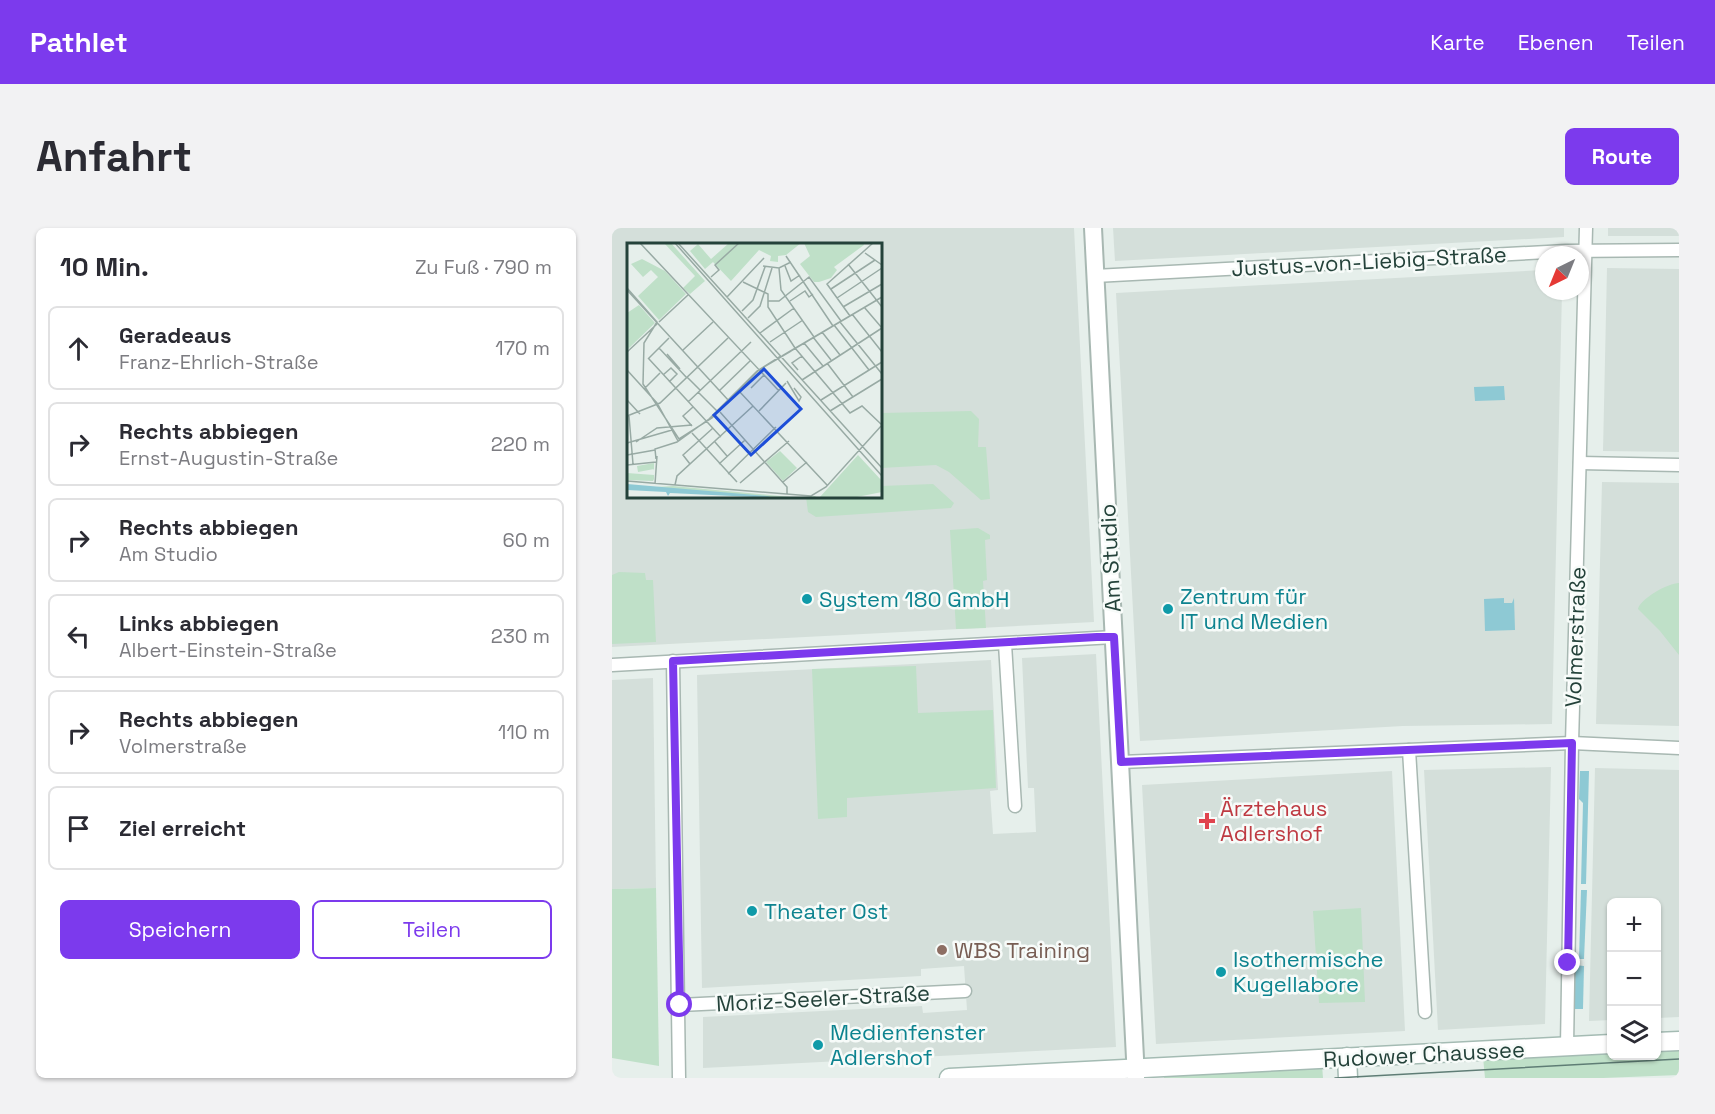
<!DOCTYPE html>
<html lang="de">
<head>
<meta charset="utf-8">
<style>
	:root { --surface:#fff; --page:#f2f2f3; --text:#2b2b33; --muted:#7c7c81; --line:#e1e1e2; --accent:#7c3aed }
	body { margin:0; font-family:"Space Grotesk",sans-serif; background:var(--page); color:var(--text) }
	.controls { position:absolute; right:18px; bottom:18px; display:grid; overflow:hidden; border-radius:9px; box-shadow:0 2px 4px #0004 }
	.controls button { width:54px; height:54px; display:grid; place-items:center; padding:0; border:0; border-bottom:2px solid var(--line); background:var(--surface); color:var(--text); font:30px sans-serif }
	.compass { position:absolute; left:923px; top:18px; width:54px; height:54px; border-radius:50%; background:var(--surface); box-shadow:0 2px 4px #0004; rotate:223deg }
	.stop { position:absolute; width:18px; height:18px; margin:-14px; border:4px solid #7c3aed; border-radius:50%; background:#fff }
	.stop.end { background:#7c3aed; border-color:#fff; box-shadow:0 2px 6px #0008 }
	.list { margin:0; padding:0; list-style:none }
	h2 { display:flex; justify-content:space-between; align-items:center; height:78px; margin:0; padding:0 24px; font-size:26px }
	h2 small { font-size:20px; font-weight:400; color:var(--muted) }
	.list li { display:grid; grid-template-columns:39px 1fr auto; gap:18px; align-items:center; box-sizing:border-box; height:84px; margin:0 12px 12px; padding:0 12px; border:2px solid var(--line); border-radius:9px }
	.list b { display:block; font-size:22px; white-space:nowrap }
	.list p { margin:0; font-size:20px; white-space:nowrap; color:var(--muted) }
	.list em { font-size:20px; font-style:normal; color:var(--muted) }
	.actions { display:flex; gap:12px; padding:18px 24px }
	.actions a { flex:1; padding:14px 0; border:2px solid var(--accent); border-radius:9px; text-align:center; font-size:21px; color:var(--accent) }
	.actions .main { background:var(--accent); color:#fff }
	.icon { flex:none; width:33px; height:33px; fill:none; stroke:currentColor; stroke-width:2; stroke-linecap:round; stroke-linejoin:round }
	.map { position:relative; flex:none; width:1067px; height:850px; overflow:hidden; border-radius:9px }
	header { display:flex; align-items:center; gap:36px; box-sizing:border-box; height:84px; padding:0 30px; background:var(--accent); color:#fff }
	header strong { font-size:28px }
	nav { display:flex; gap:33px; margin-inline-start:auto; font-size:21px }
	.intro { display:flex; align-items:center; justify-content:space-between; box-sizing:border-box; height:144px; padding:0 36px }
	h1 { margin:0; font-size:42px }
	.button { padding:15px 27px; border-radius:9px; background:var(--accent); color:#fff; font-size:21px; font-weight:700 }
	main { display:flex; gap:36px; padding:0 36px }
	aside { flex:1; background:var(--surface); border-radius:9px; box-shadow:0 2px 4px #0004 }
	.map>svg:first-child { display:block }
	.built { fill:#d4dfda; fill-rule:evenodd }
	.green { fill:#bfe0c8 }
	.water { fill:#8ec9d4 }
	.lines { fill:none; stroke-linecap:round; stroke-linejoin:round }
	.minor-casing { stroke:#a8b8b2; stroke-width:15 }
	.tertiary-casing { stroke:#a8b8b2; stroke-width:20 }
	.secondary-casing { stroke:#a4bbb3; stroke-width:21 }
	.minor { stroke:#fff; stroke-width:12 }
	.tertiary { stroke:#fff; stroke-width:16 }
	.secondary { stroke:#fff; stroke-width:18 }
	.tram { stroke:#5f7d75; stroke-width:1.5 }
	.route { stroke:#7c3aed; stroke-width:8 }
	.culture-dot { fill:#0f9aa8; stroke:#f7fbf9; stroke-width:2 }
	.health-dot { fill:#e0444e; stroke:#f7fbf9; stroke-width:2 }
	.education-dot { fill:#8d6e63; stroke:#f7fbf9; stroke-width:2 }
	.labels { text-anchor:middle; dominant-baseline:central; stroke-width:5; stroke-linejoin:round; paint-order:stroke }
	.street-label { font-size:22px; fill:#24423a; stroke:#f7fbf9 }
	.culture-label { font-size:22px; fill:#0d838f; stroke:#f7fbf9; text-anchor:start }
	.health-label { font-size:22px; fill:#be3a42; stroke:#f7fbf9; text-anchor:start }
	.education-label { font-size:22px; fill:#785e54; stroke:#f7fbf9; text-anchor:start }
	.inset-road { fill:none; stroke:#98aaa4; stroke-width:1.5 }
	.view { fill:#1d4ed8; fill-opacity:0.15; stroke:#1d4ed8; stroke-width:3 }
	.inset-edge { fill:none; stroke:#24423a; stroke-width:3 }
</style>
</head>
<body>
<header>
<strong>Pathlet</strong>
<nav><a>Karte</a><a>Ebenen</a><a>Teilen</a></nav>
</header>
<div class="intro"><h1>Anfahrt</h1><a class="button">Route</a></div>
<main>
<aside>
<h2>10 Min.<small>Zu Fuß · 790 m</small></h2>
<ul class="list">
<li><svg class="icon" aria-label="ahead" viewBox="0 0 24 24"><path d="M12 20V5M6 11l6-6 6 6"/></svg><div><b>Geradeaus</b><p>Franz-Ehrlich-Straße</p></div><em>170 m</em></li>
<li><svg class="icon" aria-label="right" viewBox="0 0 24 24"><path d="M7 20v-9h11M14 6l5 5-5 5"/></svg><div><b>Rechts abbiegen</b><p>Ernst-Augustin-Straße</p></div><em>220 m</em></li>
<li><svg class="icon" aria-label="right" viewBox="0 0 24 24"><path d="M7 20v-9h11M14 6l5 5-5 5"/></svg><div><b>Rechts abbiegen</b><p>Am Studio</p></div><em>60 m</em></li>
<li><svg class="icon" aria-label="left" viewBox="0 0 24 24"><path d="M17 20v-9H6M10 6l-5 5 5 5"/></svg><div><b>Links abbiegen</b><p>Albert-Einstein-Straße</p></div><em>230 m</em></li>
<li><svg class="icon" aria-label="right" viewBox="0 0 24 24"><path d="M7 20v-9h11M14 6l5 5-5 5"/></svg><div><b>Rechts abbiegen</b><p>Volmerstraße</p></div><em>110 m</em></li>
<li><svg class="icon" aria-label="arrive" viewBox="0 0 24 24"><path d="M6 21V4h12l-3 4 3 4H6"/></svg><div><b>Ziel erreicht</b></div></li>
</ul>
<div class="actions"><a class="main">Speichern</a><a>Teilen</a></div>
</aside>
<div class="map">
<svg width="1067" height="850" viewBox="0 0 1067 850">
	<rect width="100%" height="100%" fill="#e6efeb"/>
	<g class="built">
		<path d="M0 0H462L482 394 0 419ZM16 16H268V268H16Z"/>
		<polygon points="501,0 952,0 952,9 503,33"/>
		<rect x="996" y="0" width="71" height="8"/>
		<polygon points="995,40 1067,41 1067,224 991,223"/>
		<polygon points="932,42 932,63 950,63 940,496 791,498 528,513 504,65"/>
		<polygon points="990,254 1067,255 1067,498 984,496"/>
		<polygon points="484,426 504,819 91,840 91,789 310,778 311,785 355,782 352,738 309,741 309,748 90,760 85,447 379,432 386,562 378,563 381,606 424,604 422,560 416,560 410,430"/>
		<polygon points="41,450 44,660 0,661 0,452"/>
		<polygon points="939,539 933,796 826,802 812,542"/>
		<polygon points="983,540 1067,542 1067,789 1045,790 1044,674 999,674 999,792 977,793"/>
		<polygon points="780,543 793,803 544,816 530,557"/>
	</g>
	<g class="green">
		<polygon points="359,183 367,191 366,219 374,219 378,271 369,272 337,244 324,237 269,240 269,185"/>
		<polygon points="321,256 342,275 339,280 204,289 196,284 194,269 268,268 269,258"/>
		<polygon points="366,300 378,307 378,311 373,312 375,352 371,353 374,400 344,401 338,302"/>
		<polygon points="7,344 33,345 34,352 41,352 44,414 0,416 0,347"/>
		<path d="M1067 355V427L1048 403 1026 381C1028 371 1056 355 1067 355Z"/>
		<polygon points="304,438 306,485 381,482 384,560 235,570 235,589 206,591 200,441"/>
		<polygon points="44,660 47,838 0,830 0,661"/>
		<polygon points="749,680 753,774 707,775 701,683"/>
		<polygon points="1067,818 1067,847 991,850 873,850 871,829 999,822 999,828 1044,828 1045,819"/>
		<polygon points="710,837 711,850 552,850 552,846"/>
	</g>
	<g class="water">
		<polygon points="892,158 893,172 863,173 862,159"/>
		<polygon points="892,370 892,375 900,375 902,370 903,402 873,403 872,371"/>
		<polygon points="968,543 977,543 974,656 969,656 971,575 967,571"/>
		<polygon points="969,662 975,662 972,731 967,731"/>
		<polygon points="963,737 972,738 971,781 962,781"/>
	</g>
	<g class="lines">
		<defs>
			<g id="minor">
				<polyline points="483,48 954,23 1067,22"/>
				<polyline points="968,235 1067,237"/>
				<polyline points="393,416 403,578"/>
				<polyline points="61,433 67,850"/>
				<polyline points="0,437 502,409"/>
				<polyline points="797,522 813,784"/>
				<polyline points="509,534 960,515 1067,520"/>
				<polyline points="68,777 353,763"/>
				<polyline points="955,818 960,515 974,0"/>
			</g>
			<polyline id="tertiary" points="481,0 524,850"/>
			<g id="secondary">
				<polyline points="1044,814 1067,813"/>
				<polyline points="735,829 736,850"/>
				<polyline points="337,850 999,816"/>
			</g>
		</defs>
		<use href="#minor" class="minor-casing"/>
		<use href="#tertiary" class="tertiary-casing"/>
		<use href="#secondary" class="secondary-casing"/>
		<use href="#minor" class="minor"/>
		<use href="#tertiary" class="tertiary"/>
		<use href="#secondary" class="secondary"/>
		<polyline class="tram" points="723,850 1067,831"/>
	</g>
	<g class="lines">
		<polyline class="route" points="68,777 61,433 485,409 502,409 509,534 960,515 956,735"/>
	</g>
	<g class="culture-dot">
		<circle cx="195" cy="371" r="6"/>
		<circle cx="556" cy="381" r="6"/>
		<circle cx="140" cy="683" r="6"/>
		<circle cx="609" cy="744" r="6"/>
		<circle cx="206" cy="817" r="6"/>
	</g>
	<path class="health-dot" d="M592 584h6v6h6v6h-6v6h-6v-6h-6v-6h6z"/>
	<circle class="education-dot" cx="330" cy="722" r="6"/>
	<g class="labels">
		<g class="street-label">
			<text transform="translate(757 33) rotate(-3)">Justus-von-Liebig-Straße</text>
			<text transform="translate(498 330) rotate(-93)">Am Studio</text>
			<text transform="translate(963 409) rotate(-88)">Volmerstraße</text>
			<text transform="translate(211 770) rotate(-3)">Moriz-Seeler-Straße</text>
			<text transform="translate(812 826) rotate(-3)">Rudower Chaussee</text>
		</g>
		<g class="culture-label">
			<text x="568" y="368">Zentrum für<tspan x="568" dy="25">IT und Medien</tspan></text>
			<text x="207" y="371">System 180 GmbH</text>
			<text x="152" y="683">Theater Ost</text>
			<text x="621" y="731">Isothermische<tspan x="621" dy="25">Kugellabore</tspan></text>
			<text x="218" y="804">Medienfenster<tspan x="218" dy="25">Adlershof</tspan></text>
		</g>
		<g class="health-label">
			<text x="608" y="580">Ärztehaus<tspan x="608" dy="25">Adlershof</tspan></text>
		</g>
		<g class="education-label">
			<text x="342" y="722">WBS Training</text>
		</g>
	</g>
	<g transform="translate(15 15)">
		<rect width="255" height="255" fill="#e6efeb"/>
		<path d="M37 0H44L78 38 63 51 56 45 68 33ZM102 0H174L159 12 151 13V19L143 18 144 13 132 7 104 38 86 19 78 26 63 8 71 1 84 16ZM177 0H236L237 2 207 24 210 27 204 35 192 39H187L173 21 183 13ZM15 16 38 28 59 51 32 77 11 53 31 34 24 27 16 34 4 21ZM12 62 28 80 0 107V70ZM153 208 170 225 156 238 139 219ZM231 212 255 238V249L225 255H192ZM27 220V236L26 238 0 237V230L27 232V226L11 229 10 223ZM46 243 174 255 188 253 190 255H148L29 244Z" fill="#bfe0c8"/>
		<path d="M0 241 140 253 148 255 43 250 41 253 39 249 0 247Z" fill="#8ec9d4"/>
		<path class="inset-road" d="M13 0 152 148M48 0 255 233M51 0 255 225M238 10 255 22M159 13 206 83M221 21 255 64M136 23 152 25 164 19M158 23 164 38 173 32M152 25 154 47 187 94M84 34 92 27 88 22 112 0M116 39 141 51V64L168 105 223 170 235 163 255 182M0 45 30 79 17 100 16 141 52 196 85 175 132 127 164 108M204 46 248 17M0 47 102 158M100 54 137 15M210 55 255 25M141 58H152L182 34 214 78M163 58 178 48 182 54 186 51M216 64 255 41M237 64 255 85M115 68 126 57 138 24M225 71 255 109M223 73 200 41 246 0M121 75 133 63 145 25M32 79 61 52M213 79 255 131M207 82 242 127M195 89 213 112M133 90 167 65M186 94 204 117M143 99 176 77M177 100 196 123M32 105 60 135M56 107 86 79M0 109 30 81M40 111 53 126M157 112 255 54M155 113 255 54M21 116 42 95M22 116 94 194M200 120 226 154M0 127 30 160 51 198M171 127 165 120 175 113M36 132 44 125 50 131 42 139M60 134 73 147M175 137 255 85M160 138 172 158 174 154 167 145M124 145 137 132M17 146 33 130M111 147 200 242M92 148 123 118M71 149 90 168M0 157 13 171M194 157 255 119M61 159 124 99M132 168 159 140M203 168 255 136M93 169 160 244V251M0 173 33 160 101 95M2 173 6 221M65 183 56 173 66 164M65 190 110 239M9 199 30 185 65 182M88 199 100 213M0 200 45 187M0 212 28 207M29 216 28 206 50 199 82 176 130 128 154 113M63 221 56 212 86 185M92 221 118 197M0 222 29 219M101 231 149 184M0 238 184 253 199 244 255 182M156 239 180 219M113 240 162 198M28 241 30 213M48 242 50 233 126 163"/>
		<path class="view" d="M137 126 174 166 124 212 87 172Z"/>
		<rect width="255" height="255" class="inset-edge"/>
	</g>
</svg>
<div class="controls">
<button>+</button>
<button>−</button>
<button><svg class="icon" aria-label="layers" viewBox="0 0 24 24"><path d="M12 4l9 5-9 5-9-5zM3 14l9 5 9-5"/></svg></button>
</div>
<svg class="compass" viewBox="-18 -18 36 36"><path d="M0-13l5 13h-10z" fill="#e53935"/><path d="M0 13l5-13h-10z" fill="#7c7c81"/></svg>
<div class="stop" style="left:68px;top:777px"></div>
<div class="stop end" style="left:956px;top:735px"></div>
</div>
</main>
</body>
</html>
